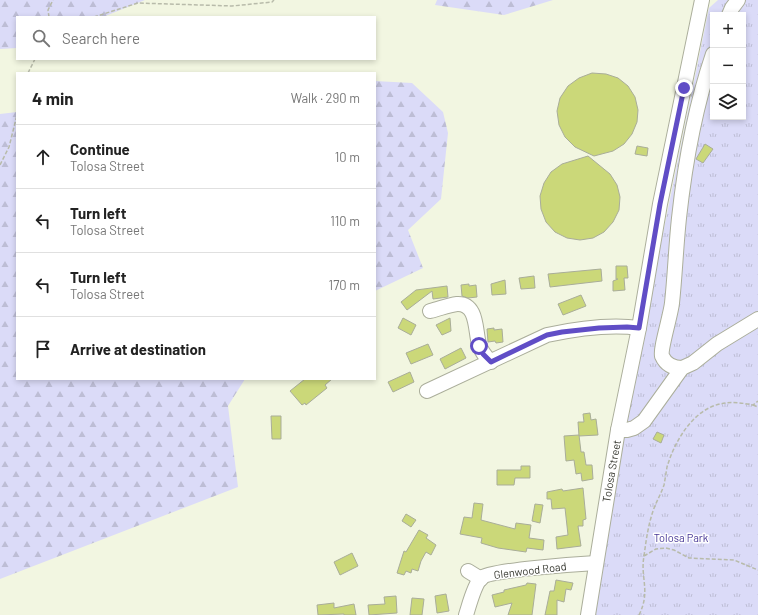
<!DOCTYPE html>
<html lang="en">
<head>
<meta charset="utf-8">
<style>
	:root { --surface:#fff; --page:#f2f2f2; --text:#222; --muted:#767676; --line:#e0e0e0 }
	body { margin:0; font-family:Barlow,sans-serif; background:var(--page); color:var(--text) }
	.controls { position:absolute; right:12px; top:12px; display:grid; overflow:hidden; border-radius:0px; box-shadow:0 2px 6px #0003 }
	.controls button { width:36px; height:36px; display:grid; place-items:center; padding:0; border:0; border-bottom:1px solid var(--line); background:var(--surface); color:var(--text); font:20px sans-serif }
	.stop { position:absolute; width:12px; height:12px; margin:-9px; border:3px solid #604dc6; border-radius:50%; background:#fff }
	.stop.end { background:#604dc6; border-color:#fff; box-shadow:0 1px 4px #0008 }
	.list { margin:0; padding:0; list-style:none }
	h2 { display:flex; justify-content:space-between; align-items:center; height:52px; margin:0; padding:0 16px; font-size:17px }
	h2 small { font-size:13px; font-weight:400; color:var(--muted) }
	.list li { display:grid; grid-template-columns:26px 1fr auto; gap:12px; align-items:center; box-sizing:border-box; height:64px; padding:0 16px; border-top:1px solid var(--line) }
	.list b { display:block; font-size:15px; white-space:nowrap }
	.list p { margin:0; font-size:13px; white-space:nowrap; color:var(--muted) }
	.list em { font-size:13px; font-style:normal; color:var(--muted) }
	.icon { flex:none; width:22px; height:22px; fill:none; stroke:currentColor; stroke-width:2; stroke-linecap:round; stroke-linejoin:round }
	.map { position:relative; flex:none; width:758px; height:615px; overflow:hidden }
	.search { position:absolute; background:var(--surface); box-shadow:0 2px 6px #0003; left:16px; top:16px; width:360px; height:44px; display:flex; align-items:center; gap:10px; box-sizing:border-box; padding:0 14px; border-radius:0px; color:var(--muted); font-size:15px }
	.panel { position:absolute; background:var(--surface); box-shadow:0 2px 6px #0003; left:16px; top:72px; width:360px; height:308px; border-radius:0px }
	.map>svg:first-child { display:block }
	.forest { fill:url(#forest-firs) }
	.park { fill:url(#park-tufts); fill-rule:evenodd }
	.building { fill:#cbd879; stroke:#a9ad99 }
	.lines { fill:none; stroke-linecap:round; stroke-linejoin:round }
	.minor-casing { stroke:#abae9b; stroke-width:16 }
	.path { stroke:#b8bbaa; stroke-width:1.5; stroke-dasharray:4 2; stroke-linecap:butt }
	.minor { stroke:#fff; stroke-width:14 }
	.route { stroke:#604dc6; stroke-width:5 }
	.labels { text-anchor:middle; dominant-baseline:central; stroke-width:3; stroke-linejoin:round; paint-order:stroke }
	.street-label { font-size:11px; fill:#35362e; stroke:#fff }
	.park-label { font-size:11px; fill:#453595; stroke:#fff }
</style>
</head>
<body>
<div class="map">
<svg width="758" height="615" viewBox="0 0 758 615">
	<defs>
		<pattern id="forest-firs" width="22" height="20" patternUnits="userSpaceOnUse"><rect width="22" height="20" fill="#dbdbf8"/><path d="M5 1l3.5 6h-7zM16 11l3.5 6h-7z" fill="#bdbdd5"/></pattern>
		<pattern id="park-tufts" width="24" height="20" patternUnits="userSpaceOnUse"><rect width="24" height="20" fill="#dbdbf8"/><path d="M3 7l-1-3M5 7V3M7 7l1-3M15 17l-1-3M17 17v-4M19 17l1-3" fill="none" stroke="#bdbdd5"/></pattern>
	</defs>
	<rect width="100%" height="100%" fill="#f2f6e1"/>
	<g class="forest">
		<polygon points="0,0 145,0 103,17 17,17 17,48 0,49"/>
		<polygon points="437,0 553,0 504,15 435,5"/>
		<polygon points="375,81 412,83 443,112 448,133 441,199 408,230 423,268 375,291"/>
		<polygon points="17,112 17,379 245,379 228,406 238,487 0,579 0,114"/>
	</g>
	<path class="park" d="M718 0H758V615H593L600 557 660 248 709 8ZM713 15H743V117H713Z"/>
	<g class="building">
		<polygon points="592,73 606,74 618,78 628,86 635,97 638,110 637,122 632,134 624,144 613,151 594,156 575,147 565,137 559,125 557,111 560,98 568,86 579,78"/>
		<polygon points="705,144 713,149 703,163 696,159"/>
		<polygon points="637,146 648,148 647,156 635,154"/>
		<polygon points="588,156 610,174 617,185 620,197 619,210 613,222 604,232 593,238 580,240 567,238 555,232 546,222 541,209 540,196 544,183 551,172 562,164"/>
		<polygon points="616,266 627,266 628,278 624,278 625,290 613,291 613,281 618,279 616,279"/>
		<polygon points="601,269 602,281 550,287 548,274"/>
		<polygon points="534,276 535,288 521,289 519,278"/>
		<polygon points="505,280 506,294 492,295 491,284"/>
		<polygon points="469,284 469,286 476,285 477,297 468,298 462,296 461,285"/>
		<polygon points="447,286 448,297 433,299 432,291 407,310 401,302 416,290"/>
		<polygon points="581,295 586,306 563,315 558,304"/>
		<polygon points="403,318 416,325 411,335 398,328"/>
		<polygon points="450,318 451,331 442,335 436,325"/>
		<polygon points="494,328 494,330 502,329 503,342 496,343 495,341 488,342 487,329"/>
		<polygon points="428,344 433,355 411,364 406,353"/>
		<polygon points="461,348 466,358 445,369 440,359"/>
		<polygon points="410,372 414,382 393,392 388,382"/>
		<polygon points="305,379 332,379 325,385 327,388 306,405 305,403 302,405 290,391"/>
		<polygon points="590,413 591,420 596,419 598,435 579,436 578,422 584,422 583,414"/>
		<polygon points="271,416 281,416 281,439 272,439"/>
		<polygon points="657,432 664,435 661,443 653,439"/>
		<polygon points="579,435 581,452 584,452 586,465 592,465 593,479 582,481 581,473 576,474 574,460 566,461 564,436"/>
		<polygon points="521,466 530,466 530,478 515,478 514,485 497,485 497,470 521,470"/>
		<polygon points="583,488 586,519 583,520 583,526 578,526 581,546 557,549 556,537 568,535 565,508 552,509 551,499 547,499 547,492 562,489 563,491"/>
		<polygon points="474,503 483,504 481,520 515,529 516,523 531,525 529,538 544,540 543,550 527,548 526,552 498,548 481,543 482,538 460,534 464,517 472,518"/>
		<polygon points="535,504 543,505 540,523 532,521"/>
		<polygon points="406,514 416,520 411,527 402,521"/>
		<polygon points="419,530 428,535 426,538 436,545 431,555 426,552 421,561 418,571 412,569 411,573 406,571 404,575 397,573 404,551 406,552"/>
		<polygon points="352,553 358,566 340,575 334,562"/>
		<polygon points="556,580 573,583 571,590 566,589 564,602 557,600 557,615 545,615 550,591 554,591"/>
		<polygon points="527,583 536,584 532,615 508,615 512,603 495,607 492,595 504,592 504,590 526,585"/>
		<polygon points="446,594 449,611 437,613 435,596"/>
		<polygon points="396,596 397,613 369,615 368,605 385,604 384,597"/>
		<polygon points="412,598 424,599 422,615 410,615"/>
		<polygon points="334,603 334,608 354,604 356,615 344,615 344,614 318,615 317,605"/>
	</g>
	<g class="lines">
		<defs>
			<g id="minor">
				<polyline points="729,15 732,8 738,0"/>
				<path d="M430 311C439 309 448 305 457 304 478 303 475 331 479 344 481 352 486 357 491 362"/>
				<path d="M682 368C673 368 666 365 662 356 660 349 671 314 672 303 675 275 676 246 679 218 685 163 695 107 713 54"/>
				<path d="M427 391 547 335C575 329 610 324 639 328"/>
				<polyline points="618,430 627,430 634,428 644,421 682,368 693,363 717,344 758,319"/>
				<polyline points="468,571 481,579"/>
				<path d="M466 615C469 606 474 585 481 578 490 570 578 564 596 563"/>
				<polyline points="588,615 618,430 639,328 660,204 702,0"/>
			</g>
		</defs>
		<use href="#minor" class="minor-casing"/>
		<g class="path">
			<polyline points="49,17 48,10 53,0"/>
			<polyline points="94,17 138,3 232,6 272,2 274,0"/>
			<polyline points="28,73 35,59"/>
			<polyline points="0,165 9,147 17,115"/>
			<polyline points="753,405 758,407"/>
			<path d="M644 556C646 541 648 526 653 511 656 502 661 494 664 485 665 480 666 473 667 467 674 443 692 410 720 404 731 401 742 403 753 405L758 401"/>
			<path d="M639 615C651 591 640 578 644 556L656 549 666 548 674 550 689 558 734 560 758 570"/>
		</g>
		<use href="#minor" class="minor"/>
	</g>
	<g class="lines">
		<polyline class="route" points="479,346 483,354 491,362 547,335 562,332 599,328 627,327 639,328 660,204 684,88"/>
	</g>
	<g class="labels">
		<g class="street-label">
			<text transform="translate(611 471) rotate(-80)">Tolosa Street</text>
			<text transform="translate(530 570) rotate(-7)">Glenwood Road</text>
		</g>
		<g class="park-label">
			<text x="681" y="537">Tolosa Park</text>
		</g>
	</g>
</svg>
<div class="controls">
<button>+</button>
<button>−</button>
<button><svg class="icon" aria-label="layers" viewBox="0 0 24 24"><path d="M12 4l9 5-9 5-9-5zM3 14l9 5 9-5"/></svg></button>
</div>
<div class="stop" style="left:479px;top:346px"></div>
<div class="stop end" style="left:684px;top:88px"></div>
<div class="search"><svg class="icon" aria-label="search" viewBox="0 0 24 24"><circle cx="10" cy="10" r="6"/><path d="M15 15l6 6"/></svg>Search here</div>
<section class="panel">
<h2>4 min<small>Walk · 290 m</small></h2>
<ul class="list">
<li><svg class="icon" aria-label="ahead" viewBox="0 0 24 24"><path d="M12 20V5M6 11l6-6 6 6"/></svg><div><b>Continue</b><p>Tolosa Street</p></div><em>10 m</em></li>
<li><svg class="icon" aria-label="left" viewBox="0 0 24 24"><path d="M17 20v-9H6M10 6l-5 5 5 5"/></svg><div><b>Turn left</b><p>Tolosa Street</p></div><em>110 m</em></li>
<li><svg class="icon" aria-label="left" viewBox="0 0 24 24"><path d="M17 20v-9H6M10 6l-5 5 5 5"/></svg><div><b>Turn left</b><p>Tolosa Street</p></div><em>170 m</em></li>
<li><svg class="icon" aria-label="arrive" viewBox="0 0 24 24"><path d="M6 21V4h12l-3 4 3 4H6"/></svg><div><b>Arrive at destination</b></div></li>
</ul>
</section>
</div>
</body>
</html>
